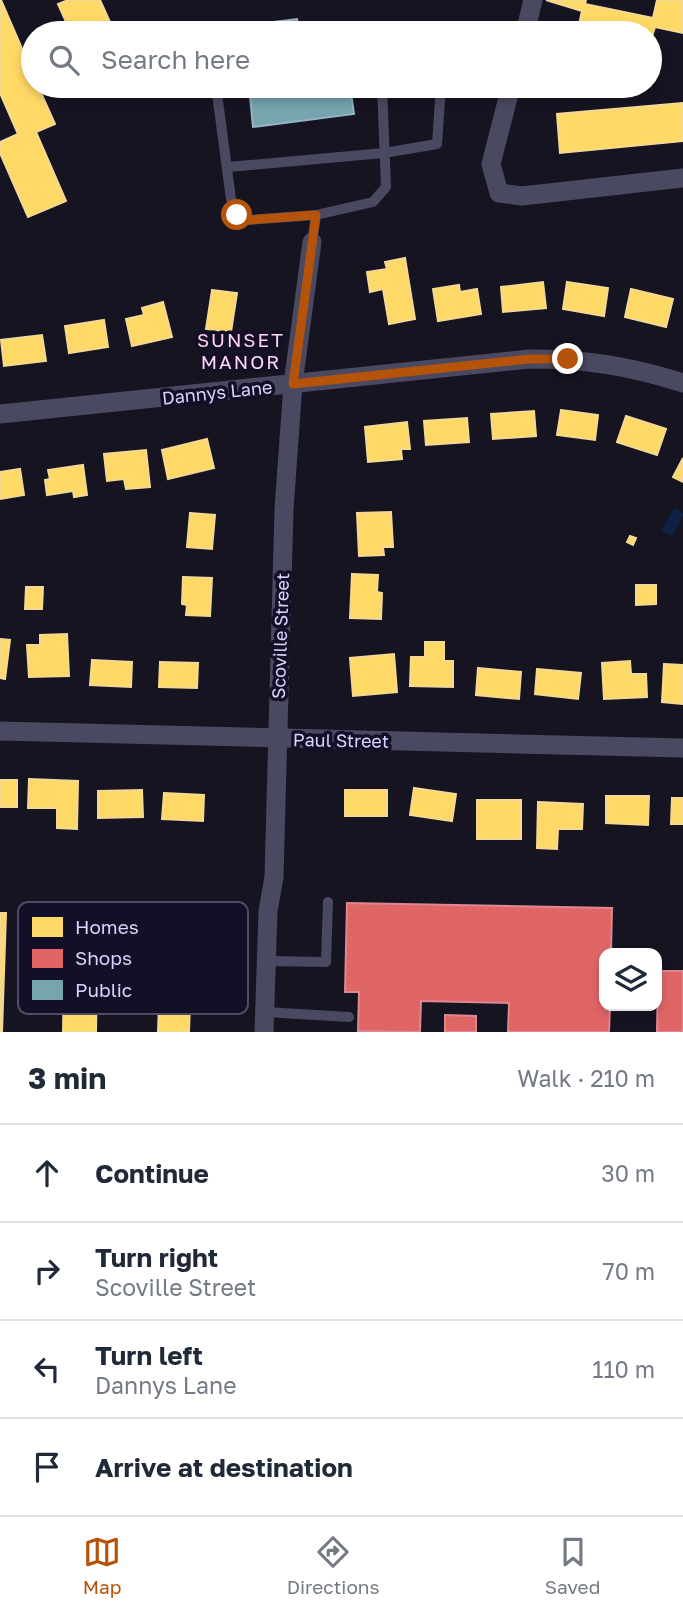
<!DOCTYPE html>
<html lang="en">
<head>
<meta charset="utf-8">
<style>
	:root { --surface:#fff; --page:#f6f6f7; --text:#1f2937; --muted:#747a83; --line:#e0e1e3; --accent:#b45309 }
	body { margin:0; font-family:"Golos Text",sans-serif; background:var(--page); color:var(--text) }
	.controls { position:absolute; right:21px; bottom:21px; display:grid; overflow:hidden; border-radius:14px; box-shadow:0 4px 10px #0003 }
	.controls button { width:63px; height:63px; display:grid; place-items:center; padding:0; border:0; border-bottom:2px solid var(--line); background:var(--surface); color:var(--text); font:35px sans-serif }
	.stop { position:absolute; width:21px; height:21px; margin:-16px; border:5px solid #b45309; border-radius:50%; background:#fff }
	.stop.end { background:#b45309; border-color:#fff; box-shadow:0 2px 7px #0008 }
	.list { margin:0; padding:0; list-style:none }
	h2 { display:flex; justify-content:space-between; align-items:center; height:91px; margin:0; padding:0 28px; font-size:30px }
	h2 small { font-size:23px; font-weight:400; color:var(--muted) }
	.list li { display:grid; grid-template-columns:46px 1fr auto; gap:21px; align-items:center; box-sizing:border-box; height:98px; padding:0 28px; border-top:2px solid var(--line) }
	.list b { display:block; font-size:26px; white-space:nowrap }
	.list p { margin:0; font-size:23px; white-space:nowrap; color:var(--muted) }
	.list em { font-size:23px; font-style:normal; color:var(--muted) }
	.icon { flex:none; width:38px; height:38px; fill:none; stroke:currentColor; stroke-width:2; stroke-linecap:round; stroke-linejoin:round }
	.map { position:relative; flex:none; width:683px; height:1032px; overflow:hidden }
	.search { position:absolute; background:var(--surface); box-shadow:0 4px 10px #0003; left:21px; right:21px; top:21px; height:77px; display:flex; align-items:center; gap:18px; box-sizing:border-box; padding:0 24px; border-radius:38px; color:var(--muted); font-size:26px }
	.sheet { height:483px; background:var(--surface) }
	nav { display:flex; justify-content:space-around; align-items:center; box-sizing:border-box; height:98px; border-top:2px solid var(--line); background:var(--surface); font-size:19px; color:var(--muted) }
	nav a { display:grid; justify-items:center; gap:4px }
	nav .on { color:var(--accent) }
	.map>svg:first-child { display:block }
	.water { fill:#0d2144 }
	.homes { fill:#ffd966; stroke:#f4d894; stroke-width:2 }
	.shops { fill:#e06666; stroke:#de8794; stroke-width:2 }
	.public { fill:#76a5af; stroke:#94b3c7; stroke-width:2 }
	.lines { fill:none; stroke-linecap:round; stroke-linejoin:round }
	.lane { stroke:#4a4962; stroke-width:10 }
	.street { stroke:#4a4962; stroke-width:19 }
	.route { stroke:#b45309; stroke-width:9 }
	.labels { text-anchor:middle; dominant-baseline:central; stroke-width:7; stroke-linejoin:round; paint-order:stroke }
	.street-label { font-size:18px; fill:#d9d4ff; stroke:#130f26 }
	.neighbourhood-label { font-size:19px; letter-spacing:2px; fill:#ffd6f0; stroke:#130f26 }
	.key { fill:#130f26; stroke:#4e4a67; stroke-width:2 }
	.key-label { font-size:19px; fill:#d9d4ff }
</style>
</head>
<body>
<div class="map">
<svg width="683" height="1032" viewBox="0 0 683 1032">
	<rect width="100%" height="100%" fill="#161421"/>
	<polygon class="water" points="674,508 683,513 683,516 672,536 661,531"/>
	<g class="homes">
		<polygon points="1,0 33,74 33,86 38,86 55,124 36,132 66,201 28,217 0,153 0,142 18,134 0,93"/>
		<polygon points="68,0 100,0 115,33 71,33 58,4"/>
		<polygon points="546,0 586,0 585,4 653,18 657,0 683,0 683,33 655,27 650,43 650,33 577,33 582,11"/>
		<polygon points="683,103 683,141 560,153 557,114"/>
		<polygon points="405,258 415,319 389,324 383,289 370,292 367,272 387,269 385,262"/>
		<polygon points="543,282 546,308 503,312 501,287"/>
		<polygon points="567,282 608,288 604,316 563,309"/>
		<polygon points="459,285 460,292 477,289 481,314 438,321 433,289"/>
		<polygon points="631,289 673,299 666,327 625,317"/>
		<polygon points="212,290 237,293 231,332 206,329"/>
		<polygon points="163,302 172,337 132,346 126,319 144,315 142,308"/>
		<polygon points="104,320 108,347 69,353 65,326"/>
		<polygon points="42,335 46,361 4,366 1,340"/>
		<polygon points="561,410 598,415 595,440 557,435"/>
		<polygon points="534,411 536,436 493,439 491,414"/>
		<polygon points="626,416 666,429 657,455 617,442"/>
		<polygon points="467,418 469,442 426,445 424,421"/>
		<polygon points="407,422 410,449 401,449 402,459 368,462 365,427"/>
		<polygon points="207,439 214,468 168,479 162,450"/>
		<polygon points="146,450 150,487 126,489 124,479 107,481 104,454"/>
		<polygon points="683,458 683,482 673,477"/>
		<polygon points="83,465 87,495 74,497 73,491 47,495 45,480 50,479 48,470"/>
		<polygon points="20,469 24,495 0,499 0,472"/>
		<polygon points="391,512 393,547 383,547 384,555 359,556 357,513"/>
		<polygon points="190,513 215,515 212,549 187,547"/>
		<polygon points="630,536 636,538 633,545 627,542"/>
		<polygon points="352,574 378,575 377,592 382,593 381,619 350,618"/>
		<polygon points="183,577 212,578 210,616 186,615 187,605 182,604"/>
		<polygon points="636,585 656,585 656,604 636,605"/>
		<polygon points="26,587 43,587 42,609 25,609"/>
		<polygon points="67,634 69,676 29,677 27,645 40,645 40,635"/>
		<polygon points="0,639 10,640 5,679 0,678"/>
		<polygon points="425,642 444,642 444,661 453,661 453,687 410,686 411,657 425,657"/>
		<polygon points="394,654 397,692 353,696 350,658"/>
		<polygon points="92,660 132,662 131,687 90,685"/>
		<polygon points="630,661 631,674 646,674 647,697 604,699 602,663"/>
		<polygon points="160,662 198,663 197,688 159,687"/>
		<polygon points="664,664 683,665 683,704 662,702"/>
		<polygon points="478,668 521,672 519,699 476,695"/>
		<polygon points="537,669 581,673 578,699 535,694"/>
		<polygon points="29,779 78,781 77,829 57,828 57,808 28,808"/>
		<rect x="0" y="780" width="17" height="27"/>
		<polygon points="414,788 456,794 452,821 410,815"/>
		<polygon points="142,790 143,817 98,818 98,791"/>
		<rect x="345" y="790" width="42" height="26"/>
		<polygon points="164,793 204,795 203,821 162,819"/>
		<polygon points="606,796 649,796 648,825 606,823"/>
		<polygon points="672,798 683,798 683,824 671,824"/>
		<rect x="477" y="800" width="44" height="39"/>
		<polygon points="538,802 583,804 582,829 558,829 557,849 537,848"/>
		<polygon points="0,913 6,913 2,1032 0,1032"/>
		<polygon points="65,915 98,915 96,1032 63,1032"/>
		<polygon points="162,917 193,918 189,1032 158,1032"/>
	</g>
	<g class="shops">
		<polygon points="347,903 612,908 611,953 604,953 604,1006 610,1006 609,1032 508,1032 509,1003 421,1001 420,1032 358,1031 359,992 345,992"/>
		<polygon points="658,971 683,971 683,1032 657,1032"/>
		<polygon points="445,1015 476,1016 476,1032 445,1032"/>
	</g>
	<g class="public">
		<polygon points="297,19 299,33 242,33 241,26"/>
		<polygon points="249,86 350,86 354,114 253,127"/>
	</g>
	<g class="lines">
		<g class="lane">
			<polyline points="216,86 231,199 237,215 248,220 316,215"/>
			<polyline points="228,167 384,153 437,144 441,86"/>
			<polyline points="312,242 316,215 373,202 386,187 382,86 388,86"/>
			<polyline points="267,961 326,962 328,902"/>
			<polyline points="265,1012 349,1017"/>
		</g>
		<g class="street">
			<polyline points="525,33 533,0"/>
			<polyline points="511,86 491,164 499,193 522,196 683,178"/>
			<path d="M0 414 529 359C585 359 630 366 683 383"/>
			<polyline points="0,731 683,748"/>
			<polyline points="264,1032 268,911 274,877 284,509 293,384 312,242"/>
		</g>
	</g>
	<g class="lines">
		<polyline class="route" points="237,215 248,220 316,215 293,384 529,359 568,359"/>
	</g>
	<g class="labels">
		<g class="street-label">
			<text transform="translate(217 392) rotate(-6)">Dannys Lane</text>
			<text transform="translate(280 636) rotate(-88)">Scoville Street</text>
			<text transform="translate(341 740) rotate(1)">Paul Street</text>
		</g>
		<g class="neighbourhood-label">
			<text x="241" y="339">SUNSET<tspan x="241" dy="22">MANOR</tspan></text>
		</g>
	</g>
	<rect x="18" y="902" width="230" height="112" rx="10" class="key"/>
	<rect x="32" y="917" width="31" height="20" fill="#ffd966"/>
	<rect x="32" y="949" width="31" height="19" fill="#e06666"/>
	<rect x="32" y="980" width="31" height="20" fill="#76a5af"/>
	<g class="key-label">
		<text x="75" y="934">Homes</text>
		<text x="75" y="965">Shops</text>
		<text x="75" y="997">Public</text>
	</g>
</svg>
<div class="controls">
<button><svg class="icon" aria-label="layers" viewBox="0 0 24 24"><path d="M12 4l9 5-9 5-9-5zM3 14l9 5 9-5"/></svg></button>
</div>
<div class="stop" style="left:237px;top:215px"></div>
<div class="stop end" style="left:568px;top:359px"></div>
<div class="search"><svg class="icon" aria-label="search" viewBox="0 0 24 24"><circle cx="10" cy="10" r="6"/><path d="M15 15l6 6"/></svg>Search here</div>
</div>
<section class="sheet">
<h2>3 min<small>Walk · 210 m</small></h2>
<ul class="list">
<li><svg class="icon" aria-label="ahead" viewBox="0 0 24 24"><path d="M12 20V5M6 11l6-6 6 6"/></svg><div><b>Continue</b></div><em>30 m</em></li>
<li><svg class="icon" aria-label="right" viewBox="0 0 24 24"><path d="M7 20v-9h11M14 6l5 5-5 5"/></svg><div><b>Turn right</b><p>Scoville Street</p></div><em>70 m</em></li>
<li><svg class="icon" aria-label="left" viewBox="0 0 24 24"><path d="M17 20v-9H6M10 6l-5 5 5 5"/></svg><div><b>Turn left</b><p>Dannys Lane</p></div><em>110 m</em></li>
<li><svg class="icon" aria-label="arrive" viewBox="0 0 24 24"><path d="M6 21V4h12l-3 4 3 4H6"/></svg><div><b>Arrive at destination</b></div></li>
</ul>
</section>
<nav>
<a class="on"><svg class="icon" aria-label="map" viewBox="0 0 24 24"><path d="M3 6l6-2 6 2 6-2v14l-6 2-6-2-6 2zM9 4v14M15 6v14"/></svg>Map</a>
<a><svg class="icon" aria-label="directions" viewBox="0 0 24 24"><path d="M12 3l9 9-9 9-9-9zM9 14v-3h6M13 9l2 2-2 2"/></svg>Directions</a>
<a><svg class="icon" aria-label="saved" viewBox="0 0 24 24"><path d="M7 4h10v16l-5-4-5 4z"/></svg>Saved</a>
</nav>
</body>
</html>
